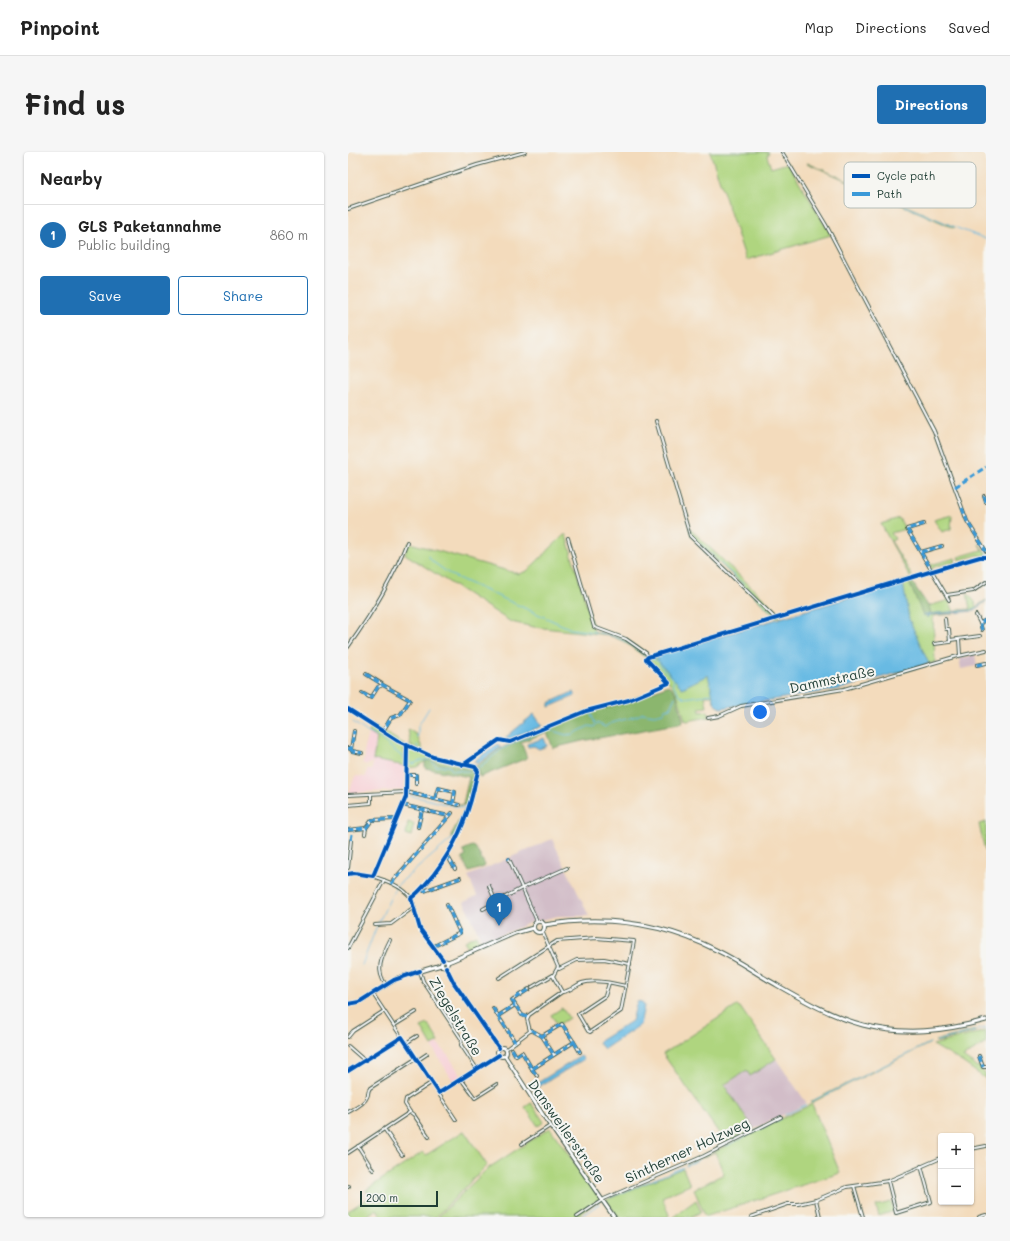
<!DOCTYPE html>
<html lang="en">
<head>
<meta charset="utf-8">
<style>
	:root { --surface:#fff; --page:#f6f6f6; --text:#222; --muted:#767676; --line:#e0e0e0; --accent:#1f6fb2 }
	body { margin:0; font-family:Mali,sans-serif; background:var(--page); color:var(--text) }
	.controls { position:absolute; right:12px; bottom:12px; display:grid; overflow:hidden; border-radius:4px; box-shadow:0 1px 3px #0004 }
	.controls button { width:36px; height:36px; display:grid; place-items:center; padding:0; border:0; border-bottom:1px solid var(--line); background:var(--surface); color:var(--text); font:20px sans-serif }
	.scale { position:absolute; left:12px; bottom:10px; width:78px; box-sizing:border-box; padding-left:4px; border:2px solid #1f3d34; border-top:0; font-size:11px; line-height:14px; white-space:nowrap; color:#1f3d34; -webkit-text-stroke:3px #f6f6f2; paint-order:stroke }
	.you { position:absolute; left:412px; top:560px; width:14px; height:14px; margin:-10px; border:3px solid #fff; border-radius:50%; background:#1a73e8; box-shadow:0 0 0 6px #1a73e833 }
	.badge { display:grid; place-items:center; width:26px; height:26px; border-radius:50%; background:var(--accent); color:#fff; font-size:13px; font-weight:700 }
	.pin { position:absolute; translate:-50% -33px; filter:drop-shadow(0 1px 2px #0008) }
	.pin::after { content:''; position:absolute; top:21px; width:14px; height:12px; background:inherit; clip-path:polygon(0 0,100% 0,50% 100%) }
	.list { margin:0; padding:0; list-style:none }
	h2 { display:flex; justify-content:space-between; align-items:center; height:52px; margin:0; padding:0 16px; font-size:17px }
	h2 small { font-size:13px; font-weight:400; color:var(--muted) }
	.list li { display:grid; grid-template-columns:26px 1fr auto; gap:12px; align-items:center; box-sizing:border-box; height:60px; padding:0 16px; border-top:1px solid var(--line) }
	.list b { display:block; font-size:15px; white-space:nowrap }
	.list p { margin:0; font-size:13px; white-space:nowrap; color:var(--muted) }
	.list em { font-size:13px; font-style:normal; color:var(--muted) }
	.actions { display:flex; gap:8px; padding:12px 16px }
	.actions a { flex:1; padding:9px 0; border:1px solid var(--accent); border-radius:4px; text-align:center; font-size:14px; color:var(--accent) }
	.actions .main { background:var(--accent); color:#fff }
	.map { position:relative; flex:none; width:638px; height:1065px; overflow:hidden; border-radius:4px }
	header { display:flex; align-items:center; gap:24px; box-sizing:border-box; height:56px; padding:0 20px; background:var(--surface); border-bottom:1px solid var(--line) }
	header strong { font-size:19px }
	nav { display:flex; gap:22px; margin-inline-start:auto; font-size:14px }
	.intro { display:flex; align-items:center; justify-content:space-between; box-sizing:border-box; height:96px; padding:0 24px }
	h1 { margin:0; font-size:28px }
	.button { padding:10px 18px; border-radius:4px; background:var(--accent); color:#fff; font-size:14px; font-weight:700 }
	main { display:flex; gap:24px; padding:0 24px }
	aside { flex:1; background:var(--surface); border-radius:4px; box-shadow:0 1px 3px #0004 }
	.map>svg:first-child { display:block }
	.built { fill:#f7cfd5 }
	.industrial { fill:#d2bdc8 }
	.green { fill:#afd57f; stroke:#67895a }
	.forest { fill:#8bb66e; stroke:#557a51 }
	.water { fill:#67bae3; stroke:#437c8c }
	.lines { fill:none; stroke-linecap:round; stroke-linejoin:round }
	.stream { stroke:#67bae3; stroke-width:1 }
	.minor-casing { stroke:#3f5548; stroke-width:4 }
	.secondary-casing { stroke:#3f5548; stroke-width:5 }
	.minor { stroke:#fff; stroke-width:2 }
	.secondary { stroke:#fff; stroke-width:3 }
	.quiet { stroke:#3a99d8; stroke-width:3; stroke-dasharray:6 3; stroke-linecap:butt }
	.cycleway-casing { stroke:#f6f6f2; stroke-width:6 }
	.cycleway { stroke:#0057b8; stroke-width:4 }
	.labels { text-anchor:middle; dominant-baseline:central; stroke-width:4; stroke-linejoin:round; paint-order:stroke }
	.street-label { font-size:14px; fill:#1f3d34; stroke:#f6f6f2 }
	.key { fill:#f6f6f2; stroke:#b6beb9; stroke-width:1 }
	.key-label { font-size:11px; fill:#1f3d34 }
</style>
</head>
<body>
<header>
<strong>Pinpoint</strong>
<nav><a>Map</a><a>Directions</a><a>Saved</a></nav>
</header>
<div class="intro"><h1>Find us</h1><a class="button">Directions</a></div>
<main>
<aside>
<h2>Nearby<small></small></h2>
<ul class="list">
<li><span class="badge">1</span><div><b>GLS Paketannahme</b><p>Public building</p></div><em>860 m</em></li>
</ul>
<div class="actions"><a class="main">Save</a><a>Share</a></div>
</aside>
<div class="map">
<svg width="638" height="1065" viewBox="0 0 638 1065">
	<rect width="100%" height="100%" fill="#f6f6f2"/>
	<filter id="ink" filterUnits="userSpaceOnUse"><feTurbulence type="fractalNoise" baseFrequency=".025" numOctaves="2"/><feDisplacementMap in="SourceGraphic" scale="8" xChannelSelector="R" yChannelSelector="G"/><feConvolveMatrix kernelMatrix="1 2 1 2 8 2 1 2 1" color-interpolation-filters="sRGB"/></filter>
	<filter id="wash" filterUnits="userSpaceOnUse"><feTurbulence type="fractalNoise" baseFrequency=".012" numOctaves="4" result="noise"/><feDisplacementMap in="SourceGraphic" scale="16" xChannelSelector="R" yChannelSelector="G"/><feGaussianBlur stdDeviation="0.9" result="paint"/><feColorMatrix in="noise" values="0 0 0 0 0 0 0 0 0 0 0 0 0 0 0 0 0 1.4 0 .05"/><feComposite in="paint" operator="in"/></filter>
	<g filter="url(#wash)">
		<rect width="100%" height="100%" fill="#f3dbbc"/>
		<g class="built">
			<polygon points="21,581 29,585 25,608 57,614 56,638 1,641 7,624 18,625 19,618 24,618 25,610 19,613 14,611 17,606 16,600"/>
			<polygon points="90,892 100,903 114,925 105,929 84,895"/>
		</g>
		<g class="industrial">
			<polygon points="627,502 629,514 613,517 611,505 616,506"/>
			<polygon points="204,687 241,764 210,764 181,771 135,791 116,750 129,744 120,724"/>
			<polygon points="428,907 458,950 458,952 406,977 376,934 399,918 403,923"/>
		</g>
		<g class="green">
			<polygon points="362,0 421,0 419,4 423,16 440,11 483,83 398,108"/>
			<polygon points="459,11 607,75 606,76"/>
			<polygon points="604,363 603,377 594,380 586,368"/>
			<polygon points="551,366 557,377 543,381 547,387 543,389 564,424 562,425 533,372"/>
			<polygon points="341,376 434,464 428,465 344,385"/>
			<polygon points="216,383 218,383 246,479 276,487 299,503 297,505 275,489 260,483 186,475 163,470 57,402 60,392 62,391 171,422 179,419"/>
			<polygon points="631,392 638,402 638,404 630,403 611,408 610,405 634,398"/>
			<polygon points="607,406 608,410 588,414 584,417 582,413"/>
			<polygon points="560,428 575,462 574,463 580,463 579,464 579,466 580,463 606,462 585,464 587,510 552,521 373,556 367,552 364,544 357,544 359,555 351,556 352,560 360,559 361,565 339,569 337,568 329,541 316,523 300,507 306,504 335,536 354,524 390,514"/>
			<polygon points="619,441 627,450 628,455 638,448 638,449 625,458 608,460 608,458 622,457"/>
			<polygon points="601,448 606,460 583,462 581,454"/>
			<polygon points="24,573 56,592 58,614 25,608 29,586 21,581"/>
			<polygon points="60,577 69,583 75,599 63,594"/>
			<polygon points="60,594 96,609 127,616 130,620 121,654 111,653 119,652 126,619 79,608 69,615 59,616"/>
			<polygon points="60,670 66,672 63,684 58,682"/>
			<polygon points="638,670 638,699 637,699 631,672"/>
			<polygon points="128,783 131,789 120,795 116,789"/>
			<polygon points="389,854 392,855 428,907 402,924 399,918 376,933 406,977 378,991 315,902"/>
			<polygon points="214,856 221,866 210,873 203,863"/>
			<polygon points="80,872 91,890 84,894 73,875"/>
			<polygon points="627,878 627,880 589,890 587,889"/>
			<polygon points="638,879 638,891 615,905 629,915 632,914 633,918 638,922 638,927 614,910 585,893"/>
			<polygon points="582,891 463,951 462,950"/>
			<polygon points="183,951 196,970 190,974 177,955"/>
			<polygon points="464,952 492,1021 359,1064 357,1064 346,1037 376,1022 367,1000 338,1013"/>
			<polygon points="202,976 252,1047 228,1065 90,1065 139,1017"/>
			<polygon points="116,979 139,1013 88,1065 34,1065 29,1057 17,1065 0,1065 0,1059 22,1045 18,1038 75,1000 78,1003"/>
			<polygon points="335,1016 342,1033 314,1045 321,1063 320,1065 270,1065 258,1048"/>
			<polygon points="348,1048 353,1060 342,1065 325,1065"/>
			<polygon points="543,1050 546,1059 531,1064 528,1054"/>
		</g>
		<g class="forest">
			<path d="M563 427C568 439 581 451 583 462L575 463 560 428Z"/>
			<path d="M321 533 328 541 335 568 334 571 234 589 205 596 199 580 173 590 179 606 132 625C128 619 135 616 122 613L129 614 152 597 171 587 238 560 271 552Z"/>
			<polygon points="79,608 126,619 119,653 115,652 121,625 77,616 77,609"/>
			<polygon points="118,656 116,668 104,687 103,683"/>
			<polygon points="124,694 127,695 137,713 136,715 121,720 114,706 118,704 115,698"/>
		</g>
		<g class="water">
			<polygon points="556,429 555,431 561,467 581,512 492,537 373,556 367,552 360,523 334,536 306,504"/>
			<polygon points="638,449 626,459 581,463 579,466 579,463 574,463 578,462 625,458"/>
			<polygon points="225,540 227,544 201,555 201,551"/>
			<polygon points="186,562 194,574 162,587 157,586"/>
			<polygon points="196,586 199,594 191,597 186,594 180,595 179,592"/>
			<polygon points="150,592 153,595 129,612 126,609"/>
			<polygon points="289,849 294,850 296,854 292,873 256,897 250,890 284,869"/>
			<polygon points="233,904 236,907 185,938 183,935"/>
		</g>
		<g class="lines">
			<g class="stream">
				<polyline points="557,54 607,75"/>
				<polyline points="609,76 638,87"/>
				<polyline points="345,385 367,406"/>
				<polyline points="80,404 85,410 103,423 223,477 260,482 275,488 301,506 310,509 315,517 326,527 325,532 332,543"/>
				<polyline points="369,408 397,434"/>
				<polyline points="399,436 428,464"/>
				<polyline points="332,543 337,546 364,542"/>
				<polyline points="242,559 247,571"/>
				<polyline points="5,570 19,580 29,584 57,607"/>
				<polyline points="70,574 81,556"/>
				<polyline points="68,585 70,584 70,575"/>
				<polyline points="69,593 70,596"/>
				<path d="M60 609 65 612C72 609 75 607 83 608L88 614H101L104 618 126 620"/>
				<polyline points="61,643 119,657"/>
				<path d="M14 813 28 776 48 734 105 686 119 657 128 618 154 597 171 588 199 577 218 583 225 582 241 574 246 575 249 571 257 575C262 569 286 567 295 561L306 563 315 561 317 557 322 556 327 545"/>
				<polyline points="629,878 638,876"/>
				<polyline points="588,889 627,879"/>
				<polyline points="525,919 582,891"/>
				<polyline points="476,944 523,920"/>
				<polyline points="463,950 474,944"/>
				<polyline points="437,963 458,953"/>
				<polyline points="426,970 433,967"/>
				<polyline points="392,987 423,972"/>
				<polyline points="378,994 390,988"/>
				<polyline points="338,1014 352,1007"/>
				<polyline points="273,1041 335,1015"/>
				<polyline points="262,1045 272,1041"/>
				<polyline points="232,1065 251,1052"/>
			</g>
		</g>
	</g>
	<g filter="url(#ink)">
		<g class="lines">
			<defs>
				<g id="minor">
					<polyline points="434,0 478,73 586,279 619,369 638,399"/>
					<polyline points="0,57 129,13 177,0"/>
					<polyline points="308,269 342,384 427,466"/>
					<polyline points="636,344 638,350"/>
					<polyline points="576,372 559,377 601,448"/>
					<polyline points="220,386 246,475 278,487 298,501 300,505 611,411 632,405 638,405"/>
					<polyline points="573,400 594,394"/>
					<polyline points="599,443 625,439 638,430"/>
					<polyline points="628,463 632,471"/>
					<polyline points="634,478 632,471 638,468"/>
					<polyline points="611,487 612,503"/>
					<polyline points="602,488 632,484"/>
					<polyline points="586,492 602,490 601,477 598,477 597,467"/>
					<path d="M0 495C23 463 45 427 59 390"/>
					<polyline points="629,513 638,511"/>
					<polyline points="18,522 34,532"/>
					<polyline points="14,541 23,546 30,535 35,533 62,548 52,563 43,566 35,579"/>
					<polyline points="0,557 50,589 59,592 58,645 25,724"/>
					<polyline points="360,566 371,564 393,554 496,537 606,505 638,498"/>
					<polyline points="0,596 3,597 6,579"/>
					<polyline points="3,597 4,599 14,601"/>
					<polyline points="58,623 68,623 68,632"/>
					<polyline points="0,643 58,640 111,653"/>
					<polyline points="87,647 90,636 107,640 105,651"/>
					<polyline points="0,653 23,651 23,642"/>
					<polyline points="54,653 81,659"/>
					<polyline points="83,660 101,664"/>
					<polyline points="70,675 74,658"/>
					<polyline points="0,678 18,676 24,668 48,667"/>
					<polyline points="17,682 18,676"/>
					<polyline points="99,703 107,717"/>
					<polyline points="161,707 189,769"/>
					<polyline points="0,716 3,688"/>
					<path d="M0 722C17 719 56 732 64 748 69 757 67 769 73 778 79 788 88 797 95 808"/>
					<polyline points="43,731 104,661"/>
					<polyline points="141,734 154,764"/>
					<polyline points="74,737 76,739 112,726"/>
					<path d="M63 746C79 736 92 715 102 699"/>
					<polyline points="135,757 174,736 219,716"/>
					<polyline points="27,773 43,772 66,755"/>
					<polyline points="194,779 210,815 205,824 214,840"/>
					<polyline points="86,794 112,781 99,753"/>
					<polyline points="0,796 36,728"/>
					<polyline points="211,817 229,808 256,807 282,812"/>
					<polyline points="72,819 75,829 114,888 113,893 129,917"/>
					<polyline points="151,826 209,789 248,786 286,789 273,859 242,880 240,879 230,862 257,844 261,831"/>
					<path d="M38 833C26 817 35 803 42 788"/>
					<polyline points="184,835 205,823"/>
					<path d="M214 840C222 840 227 833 234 831 247 827 265 831 278 834"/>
					<polyline points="25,842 108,968"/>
					<polyline points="145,856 167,890"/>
					<polyline points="150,864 167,853"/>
					<polyline points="179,865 174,863 164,848 181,837"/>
					<polyline points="47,873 68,860"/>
					<polyline points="183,878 194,884"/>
					<polyline points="0,885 5,879 36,859"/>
					<polyline points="226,890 232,900"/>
					<polyline points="58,891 69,884"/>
					<polyline points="0,894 16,908"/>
					<polyline points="158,897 182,879 179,867 181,863 214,840"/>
					<polyline points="164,897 168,904 174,900 184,917 226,890 214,872 194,884 206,903"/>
					<polyline points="631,904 635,915 638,915"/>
					<polyline points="70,908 79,902"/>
					<polyline points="184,917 189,924"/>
					<polyline points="0,919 54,885"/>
					<polyline points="113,927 127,946 149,932"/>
					<polyline points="91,941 151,903"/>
					<path d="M0 960C6 957 17 952 19 945 21 942 19 940 22 936L69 906"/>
					<polyline points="62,960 66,963 81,985"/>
					<polyline points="37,978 54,1003"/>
					<polyline points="174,992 202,974"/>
					<polyline points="10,994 25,1018"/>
					<polyline points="623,997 638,994"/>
					<polyline points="0,1001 62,960 57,952 58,947 83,931"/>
					<polyline points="540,1029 548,1061 583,1050 573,1014"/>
					<polyline points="506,1034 515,1065"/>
					<polyline points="0,1035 1,1034"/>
					<polyline points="468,1048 472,1065"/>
					<polyline points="623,1050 624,1051"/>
					<polyline points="229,1065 256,1047 356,1004 433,965"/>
					<polyline points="403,1065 440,1052 450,1052 468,1048 499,1035 540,1029 593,1006"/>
					<polyline points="631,1065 638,1063"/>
				</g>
				<g id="secondary">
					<circle cx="191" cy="775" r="5.5"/>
					<path d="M196 773C256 763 316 771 370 799 387 807 403 818 420 828 450 845 481 864 515 873 557 884 597 879 638 868"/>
					<polyline points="100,810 98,815 93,813 95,808 100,810 105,808 167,781 185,776"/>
					<polyline points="98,815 106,831 151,896"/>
					<polyline points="0,852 11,850 50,826 93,813"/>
					<circle cx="154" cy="900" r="4.5"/>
					<polyline points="157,904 195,963 266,1065"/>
				</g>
			</defs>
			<use href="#minor" class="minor-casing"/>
			<use href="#secondary" class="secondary-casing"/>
			<use href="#minor" class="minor"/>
			<use href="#secondary" class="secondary"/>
			<g class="quiet">
				<polyline points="607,335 638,315"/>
				<polyline points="636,344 638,350"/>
				<polyline points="614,356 619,369 638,399"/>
				<polyline points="576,372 559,377 584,419"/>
				<polyline points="573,400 594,394"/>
				<polyline points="634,478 632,471 638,468"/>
				<polyline points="629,513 638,511"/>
				<polyline points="18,522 35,533"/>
				<polyline points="14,541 23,546 30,535 35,533 62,548 52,563 43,566 35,579"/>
				<polyline points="0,596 3,597 6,579"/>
				<polyline points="3,597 4,599 14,601"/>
				<polyline points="58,623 68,623 68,632"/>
				<polyline points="58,638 58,640 111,653"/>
				<polyline points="87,647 90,636 107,640 105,651"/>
				<polyline points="54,653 81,659"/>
				<polyline points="83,660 101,664"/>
				<polyline points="70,675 74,658"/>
				<polyline points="0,678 18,676 24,668 49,667"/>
				<polyline points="3,688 5,677"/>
				<polyline points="99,703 107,717"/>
				<polyline points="160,706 161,707"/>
				<polyline points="43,732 104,661"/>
				<polyline points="74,737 76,739 112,726"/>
				<polyline points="86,794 112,781 99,753"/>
				<polyline points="145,856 167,890"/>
				<polyline points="150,864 167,853"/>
				<polyline points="179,865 174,863 164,848 181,837"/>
				<polyline points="183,878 194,884"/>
				<polyline points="226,890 232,900"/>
				<polyline points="164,897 168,904 174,900 184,917 226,890 214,872 194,884 206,903"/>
				<polyline points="631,904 635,915"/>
				<polyline points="184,917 189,924"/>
			</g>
			<defs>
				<g id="cycleway">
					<path d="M0 557 50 589 85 605 127 615 130 619C129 624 127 630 126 636 118 670 107 694 86 722 79 730 72 740 63 746L72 777 95 808"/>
					<polyline points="115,613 151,588 162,590 238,559 281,548 321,531 298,507 300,505 611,411 632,405 638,405"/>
					<polyline points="0,722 6,721 25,724 58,645 59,592"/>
					<polyline points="98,815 106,831 151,896"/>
					<polyline points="0,852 11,850 46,828 72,819"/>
					<polyline points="0,919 54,885 91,941 151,903"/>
				</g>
			</defs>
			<use href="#cycleway" class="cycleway-casing"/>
			<use href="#cycleway" class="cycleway"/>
		</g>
	</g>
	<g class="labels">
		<g class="street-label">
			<text transform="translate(484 527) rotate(-12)">Dammstraße</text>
			<text transform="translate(108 864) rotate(59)">Ziegelstraße</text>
			<text transform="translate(219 979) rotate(55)">Dansweilerstraße</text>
			<text transform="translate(339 998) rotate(-25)">Sintherner Holzweg</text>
		</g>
	</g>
	<rect x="496" y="10" width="132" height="46" rx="6" class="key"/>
	<rect x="504" y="22" width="18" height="4" fill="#0057b8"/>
	<rect x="504" y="40" width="18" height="4" fill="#3a99d8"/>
	<g class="key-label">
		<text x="529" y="28">Cycle path</text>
		<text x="529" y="46">Path</text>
	</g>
</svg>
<div class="controls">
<button>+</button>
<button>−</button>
</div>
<div class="scale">200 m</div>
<div class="you"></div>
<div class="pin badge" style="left:151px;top:774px">1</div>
</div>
</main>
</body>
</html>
